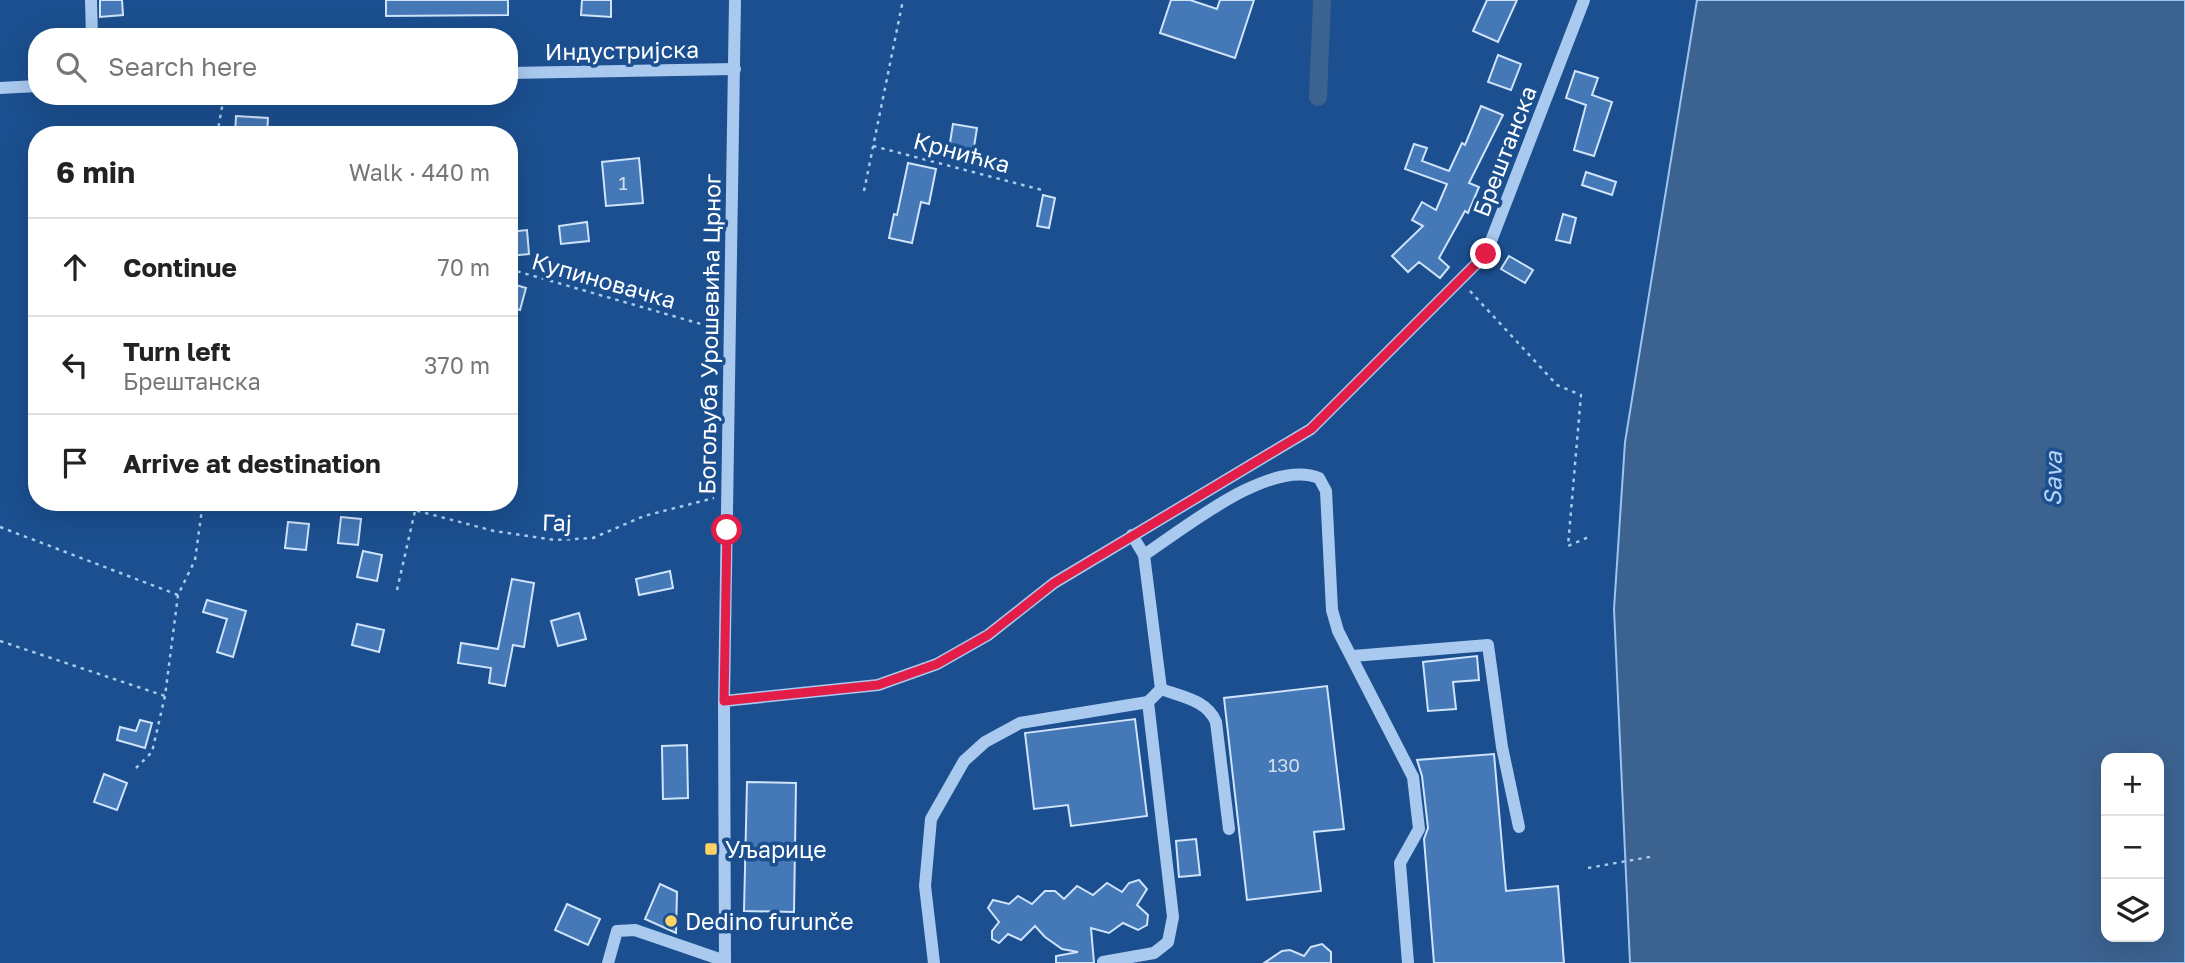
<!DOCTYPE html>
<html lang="en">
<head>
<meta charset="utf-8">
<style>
	:root { --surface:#fff; --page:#f2f2f2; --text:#222; --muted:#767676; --line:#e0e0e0 }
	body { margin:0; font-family:"Golos Text",sans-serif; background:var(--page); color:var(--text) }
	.controls { position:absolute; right:21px; bottom:21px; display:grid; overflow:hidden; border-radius:14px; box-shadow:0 7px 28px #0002 }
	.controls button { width:63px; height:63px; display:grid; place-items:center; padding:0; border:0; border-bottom:2px solid var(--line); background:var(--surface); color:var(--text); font:35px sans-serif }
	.stop { position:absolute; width:21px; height:21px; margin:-16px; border:5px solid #e11d48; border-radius:50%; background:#fff }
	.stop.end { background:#e11d48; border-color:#fff; box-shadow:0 2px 7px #0008 }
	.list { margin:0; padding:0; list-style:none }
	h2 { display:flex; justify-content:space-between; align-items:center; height:91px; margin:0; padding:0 28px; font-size:30px }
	h2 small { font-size:23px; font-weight:400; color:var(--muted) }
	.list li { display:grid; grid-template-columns:46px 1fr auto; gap:21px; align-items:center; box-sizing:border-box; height:98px; padding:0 28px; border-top:2px solid var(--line) }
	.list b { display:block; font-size:26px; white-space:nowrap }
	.list p { margin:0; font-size:23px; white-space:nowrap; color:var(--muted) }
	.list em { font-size:23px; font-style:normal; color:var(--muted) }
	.icon { flex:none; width:38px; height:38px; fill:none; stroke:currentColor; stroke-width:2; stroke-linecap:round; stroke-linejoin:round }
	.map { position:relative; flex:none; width:2185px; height:963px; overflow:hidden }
	.search { position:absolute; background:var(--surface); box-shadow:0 7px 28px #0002; left:28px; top:28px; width:490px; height:77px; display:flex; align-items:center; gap:18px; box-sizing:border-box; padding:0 24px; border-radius:28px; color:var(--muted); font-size:26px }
	.panel { position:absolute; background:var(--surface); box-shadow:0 7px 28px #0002; left:28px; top:126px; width:490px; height:385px; border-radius:28px }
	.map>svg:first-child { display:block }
	.water { fill:#3c6290; stroke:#9cc4f0; stroke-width:2; fill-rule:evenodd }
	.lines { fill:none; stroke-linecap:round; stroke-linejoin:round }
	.canal { stroke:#3c6290; stroke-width:18 }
	.building { fill:#4478b7; stroke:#cfe3fa; stroke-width:2 }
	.path { stroke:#a9c9ee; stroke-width:2.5; stroke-dasharray:3.5 5; stroke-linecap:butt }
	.minor { stroke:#a9c9ee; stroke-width:12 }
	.route { stroke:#e11d48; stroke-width:9 }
	.poi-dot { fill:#ffd166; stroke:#1b4f8f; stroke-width:2.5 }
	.labels { text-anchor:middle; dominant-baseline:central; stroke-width:7; stroke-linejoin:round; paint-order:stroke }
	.number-label { font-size:19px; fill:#d0dded }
	.street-label { font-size:23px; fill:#fff; stroke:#1b4f8f }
	.poi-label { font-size:23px; fill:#fff; stroke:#1b4f8f; text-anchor:start }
	.water-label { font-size:24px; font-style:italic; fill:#b5d3f5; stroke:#1b4f8f }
</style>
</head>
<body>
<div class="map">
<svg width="2185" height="963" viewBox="0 0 2185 963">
	<rect width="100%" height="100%" fill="#1b4f8f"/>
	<path class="water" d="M1697 0H2185V963H1630L1614 609 1625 442ZM2106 758H2159V937H2106Z"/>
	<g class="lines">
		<polyline class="canal" points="1318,97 1322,0"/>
	</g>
	<g class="building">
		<polygon points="100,0 122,0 123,15 100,17"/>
		<polygon points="386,0 508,0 508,15 386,16"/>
		<polygon points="582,0 611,0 611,17 581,15"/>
		<polygon points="1171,0 1190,0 1217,9 1220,0 1254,0 1235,58 1160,33"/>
		<polygon points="1487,0 1517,0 1498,42 1473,31"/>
		<polygon points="1498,55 1521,64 1511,90 1488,82"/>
		<polygon points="1575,71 1598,78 1592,95 1612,102 1594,156 1574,150 1586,105 1566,98"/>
		<polygon points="1481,106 1503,115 1469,183 1479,187 1468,213 1465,211 1439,258 1449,267 1440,278 1419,262 1408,272 1392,256 1423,226 1412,220 1422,202 1436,210 1447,184 1405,169 1414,144 1427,148 1422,161 1449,171 1462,143 1465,145"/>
		<polygon points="236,116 268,118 267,135 235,135"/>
		<polygon points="953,124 977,128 973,153 949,149"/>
		<polygon points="639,158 643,203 606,206 602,162"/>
		<polygon points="908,163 936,169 929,204 921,202 912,243 889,238 894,214 897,215"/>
		<polygon points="1586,172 1616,182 1612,195 1582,185"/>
		<polygon points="1043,195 1055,198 1049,228 1037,226"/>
		<polygon points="1563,214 1576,218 1570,243 1556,240"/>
		<polygon points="587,222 589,241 561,244 559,226"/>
		<polygon points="527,230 529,254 509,256 509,232"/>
		<polygon points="1509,256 1533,270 1525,283 1501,269"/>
		<polygon points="509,283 526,288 520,310 509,307"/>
		<polygon points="341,517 361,519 358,545 338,543"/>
		<polygon points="288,522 309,524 306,550 285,548"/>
		<polygon points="363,551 382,555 377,581 357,577"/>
		<polygon points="670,571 673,588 639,595 636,579"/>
		<polygon points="512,579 534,583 524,647 513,645 505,686 489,683 491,668 458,663 461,643 498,649"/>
		<polygon points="207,600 246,611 233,657 217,652 227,619 203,612"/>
		<polygon points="579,613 586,639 558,646 551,621"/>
		<polygon points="357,624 384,630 379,652 352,645"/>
		<polygon points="1477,656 1479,680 1453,682 1456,709 1428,711 1423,662"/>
		<polygon points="1327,686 1344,829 1314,832 1321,891 1247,900 1224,698"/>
		<polygon points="1135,719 1147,816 1071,826 1068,805 1034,809 1025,733"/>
		<polygon points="140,720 152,723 145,748 117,740 120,727 136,731"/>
		<polygon points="687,745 688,798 663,799 662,746"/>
		<polygon points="1494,754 1506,891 1558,886 1564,963 1434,963 1424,839 1428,828 1422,776 1417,760"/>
		<polygon points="104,774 127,783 117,810 94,802"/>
		<polygon points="747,782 796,783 794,912 744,911"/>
		<polygon points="1196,839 1200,875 1179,877 1176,841"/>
		<polygon points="1139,880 1147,889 1137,905 1148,915 1147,925 1138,930 1123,923 1109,933 1091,928 1094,963 1056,963 1056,956 1078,952 1062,949 1045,937 1035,926 1021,940 1008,934 999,943 992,939 992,931 999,922 988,908 993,900 1009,904 1018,896 1032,904 1045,891 1055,891 1064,899 1077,886 1093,895 1107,883 1122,892 1129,883"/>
		<polygon points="660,884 677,892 676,933 645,919"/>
		<polygon points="567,904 600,919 588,945 555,930"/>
		<polygon points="1322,944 1331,952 1331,963 1264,963 1282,951 1290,950 1304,956 1311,947"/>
	</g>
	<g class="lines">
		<g class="path">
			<polyline points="217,135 224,96"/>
			<polyline points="873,146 1042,190"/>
			<polyline points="864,191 903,0"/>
			<polyline points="509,269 715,328"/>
			<polyline points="1470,291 1557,385 1581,395 1568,546 1591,536"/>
			<polyline points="384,502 494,531 555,540 593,538 644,516 714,498"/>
			<polyline points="0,527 178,595 195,560 203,502"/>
			<polyline points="397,590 415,511"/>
			<polyline points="0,641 165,696"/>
			<polyline points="136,768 152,752 165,696 178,595"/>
			<polyline points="1588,868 1655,856"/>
		</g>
		<g class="minor">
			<polyline points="91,0 92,37"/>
			<polyline points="509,73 735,69"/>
			<polyline points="0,88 37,86"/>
			<path d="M1144 555C1185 528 1270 458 1319 478L1326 491 1332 610 1338 631 1413 777 1419 829 1400 863 1408 963"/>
			<polyline points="1353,656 1488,645 1502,747 1519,827"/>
			<path d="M1161 689C1182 697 1207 700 1216 722L1229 829"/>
			<polyline points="724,701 878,685 937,664 988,635 1054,583 1311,429 1486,254 1584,0"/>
			<polyline points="1103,962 1154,953 1168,942 1173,917 1148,702 1161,689 1144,555 1132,535"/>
			<polyline points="608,963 617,931 635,930 725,961"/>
			<polyline points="725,963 724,701 735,0"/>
			<polyline points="934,963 925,886 931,819 964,761 985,742 1020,723 1148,702"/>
		</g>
	</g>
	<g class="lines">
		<polyline class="route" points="727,530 724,701 878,685 937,664 988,635 1054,583 1311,429 1486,254"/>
	</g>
	<g class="poi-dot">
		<rect x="704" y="842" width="14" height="14" rx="3.5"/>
		<circle cx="671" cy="921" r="7"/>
	</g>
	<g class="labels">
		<g class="number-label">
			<text x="623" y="182">1</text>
			<text x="1284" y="764">130</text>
		</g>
		<g class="street-label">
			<text transform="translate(622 50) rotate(-1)">Индустријска</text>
			<text transform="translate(1504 151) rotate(-69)">Брештанска</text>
			<text transform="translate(962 152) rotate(15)">Крнићка</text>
			<text transform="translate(604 280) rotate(16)">Купиновачка</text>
			<text transform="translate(709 334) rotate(-89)">Богољуба Урошевића Црног</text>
			<text transform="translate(557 522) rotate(2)">Гај</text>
		</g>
		<g class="poi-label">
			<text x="725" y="849">Уљарице</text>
			<text x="685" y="921">Dedino furunče</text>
		</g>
		<g class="water-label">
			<text transform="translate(2052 479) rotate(-89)">Sava</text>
		</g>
	</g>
</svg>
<div class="controls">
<button>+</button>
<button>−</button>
<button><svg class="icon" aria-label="layers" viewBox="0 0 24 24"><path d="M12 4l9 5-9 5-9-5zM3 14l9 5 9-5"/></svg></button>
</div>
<div class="stop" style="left:727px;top:530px"></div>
<div class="stop end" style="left:1486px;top:254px"></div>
<div class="search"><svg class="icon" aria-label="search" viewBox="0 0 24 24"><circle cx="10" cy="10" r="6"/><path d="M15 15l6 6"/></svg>Search here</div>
<section class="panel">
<h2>6 min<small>Walk · 440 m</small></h2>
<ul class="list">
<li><svg class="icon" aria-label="ahead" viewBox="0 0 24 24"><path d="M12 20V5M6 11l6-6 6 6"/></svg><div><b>Continue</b></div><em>70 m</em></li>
<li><svg class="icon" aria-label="left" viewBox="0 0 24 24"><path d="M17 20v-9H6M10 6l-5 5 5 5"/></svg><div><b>Turn left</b><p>Брештанска</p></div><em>370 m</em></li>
<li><svg class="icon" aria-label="arrive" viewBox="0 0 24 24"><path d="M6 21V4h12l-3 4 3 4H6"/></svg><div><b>Arrive at destination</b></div></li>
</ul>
</section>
</div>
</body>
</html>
